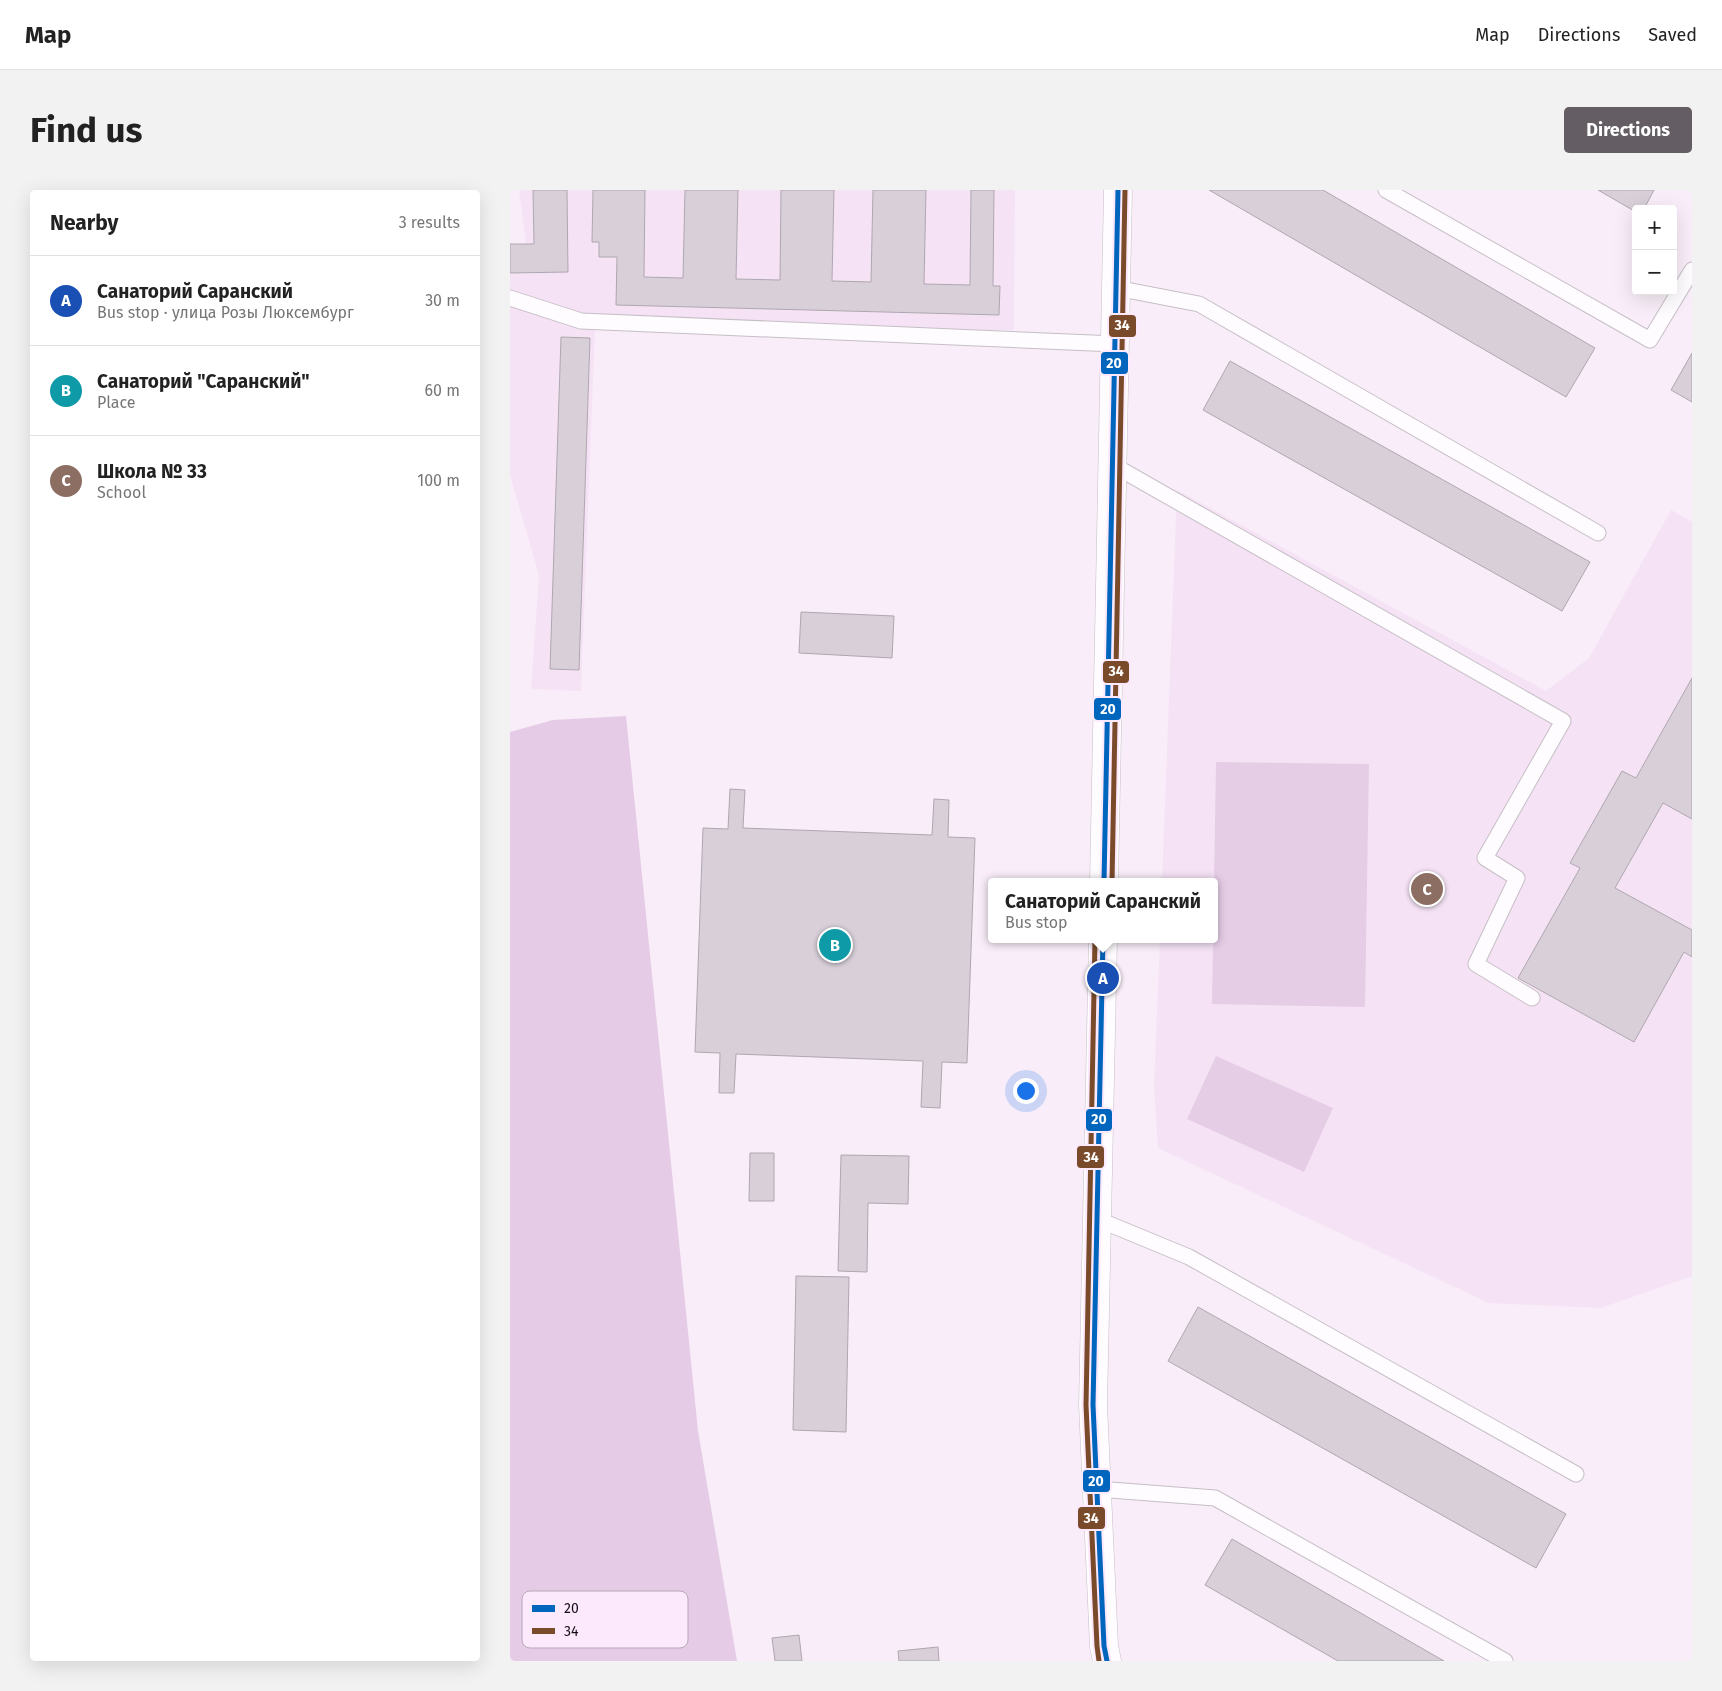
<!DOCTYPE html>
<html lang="en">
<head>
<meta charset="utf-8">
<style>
	:root { --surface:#fff; --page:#f2f2f2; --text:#222; --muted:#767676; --line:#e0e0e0; --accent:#645d64 }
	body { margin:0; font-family:"Fira Sans",sans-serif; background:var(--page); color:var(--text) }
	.controls { position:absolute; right:15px; top:15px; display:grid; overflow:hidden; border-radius:5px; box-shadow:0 5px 20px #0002 }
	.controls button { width:45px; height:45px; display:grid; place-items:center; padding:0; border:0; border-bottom:1px solid var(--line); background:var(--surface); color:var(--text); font:25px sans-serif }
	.you { position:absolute; left:515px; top:900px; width:18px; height:18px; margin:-12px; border:4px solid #fff; border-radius:50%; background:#1a73e8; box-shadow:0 0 0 8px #1a73e833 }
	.badge { display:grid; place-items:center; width:32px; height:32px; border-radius:50%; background:var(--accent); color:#fff; font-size:16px; font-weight:700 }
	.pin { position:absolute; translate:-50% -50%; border:2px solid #fff; box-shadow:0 1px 5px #0006 }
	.popup { position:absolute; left:478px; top:688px; width:230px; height:65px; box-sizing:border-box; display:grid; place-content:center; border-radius:5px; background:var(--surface); filter:drop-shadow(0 1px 4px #0005); font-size:16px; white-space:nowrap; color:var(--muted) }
	.popup b { font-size:19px; color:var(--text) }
	.popup::after { content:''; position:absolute; left:50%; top:100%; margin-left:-10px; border:10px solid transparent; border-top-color:var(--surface) }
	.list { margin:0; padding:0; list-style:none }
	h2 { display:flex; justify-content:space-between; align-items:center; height:65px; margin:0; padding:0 20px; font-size:21px }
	h2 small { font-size:16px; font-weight:400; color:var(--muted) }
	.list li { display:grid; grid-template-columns:32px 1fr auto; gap:15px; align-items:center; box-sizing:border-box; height:90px; padding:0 20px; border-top:1px solid var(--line) }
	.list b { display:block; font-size:19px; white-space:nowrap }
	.list p { margin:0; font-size:16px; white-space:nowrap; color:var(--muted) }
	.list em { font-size:16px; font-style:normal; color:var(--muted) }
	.map { position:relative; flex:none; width:1182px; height:1471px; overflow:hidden; border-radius:5px }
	header { display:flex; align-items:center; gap:30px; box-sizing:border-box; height:70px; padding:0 25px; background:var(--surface); border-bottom:1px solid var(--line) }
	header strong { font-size:24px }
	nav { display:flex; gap:28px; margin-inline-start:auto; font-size:18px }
	.intro { display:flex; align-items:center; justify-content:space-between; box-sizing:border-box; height:120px; padding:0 30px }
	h1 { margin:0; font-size:35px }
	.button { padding:12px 22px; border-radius:5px; background:var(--accent); color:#fff; font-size:18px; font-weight:700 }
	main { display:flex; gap:30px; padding:0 30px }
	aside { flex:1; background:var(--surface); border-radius:5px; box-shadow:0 5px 20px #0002 }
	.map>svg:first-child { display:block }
	.built { fill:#f5e3f5 }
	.green { fill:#e6cde6 }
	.forest { fill:#e6cbe6 }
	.building { fill:#d8cfd8; stroke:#afa7af }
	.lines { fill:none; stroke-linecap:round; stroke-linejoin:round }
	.lane-casing { stroke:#c6bfc6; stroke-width:17 }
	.street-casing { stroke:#c6bfc6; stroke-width:29 }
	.lane { stroke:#fefcfe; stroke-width:15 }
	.street { stroke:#fefcfe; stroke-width:28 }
	.bus-1-casing { stroke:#fce9fc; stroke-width:9 }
	.bus-2-casing { stroke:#fce9fc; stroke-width:9 }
	.bus-1 { stroke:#0065bd; stroke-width:5 }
	.bus-2 { stroke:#7a4b2a; stroke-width:5 }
	.key { fill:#fce9fc; stroke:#b7a8b7; stroke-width:1 }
	.key-label { font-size:14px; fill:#150f15 }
	.line-badge { stroke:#fce9fc; stroke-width:2 }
	.badge-label { font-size:14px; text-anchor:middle; font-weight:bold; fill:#fff }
</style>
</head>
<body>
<header>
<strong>Map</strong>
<nav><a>Map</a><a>Directions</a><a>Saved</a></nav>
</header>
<div class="intro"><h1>Find us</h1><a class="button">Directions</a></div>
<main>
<aside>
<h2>Nearby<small>3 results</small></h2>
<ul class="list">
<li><span class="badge" style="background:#1a4fb4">A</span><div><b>Санаторий Саранский</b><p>Bus stop · улица Розы Люксембург</p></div><em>30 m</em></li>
<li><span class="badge" style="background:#0f9aa8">B</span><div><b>Санаторий &quot;Саранский&quot;</b><p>Place</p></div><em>60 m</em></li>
<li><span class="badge" style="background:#8d6e63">C</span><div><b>Школа № 33</b><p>School</p></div><em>100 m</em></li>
</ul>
</aside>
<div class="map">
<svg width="1182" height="1471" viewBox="0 0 1182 1471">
	<rect width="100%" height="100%" fill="#f8edf8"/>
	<g class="built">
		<polygon points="9,0 505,0 504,140 85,138 71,501 21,499 29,385 0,285 0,55 16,54"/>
		<polygon points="667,300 1036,501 1079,468 1161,320 1182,332 1182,1086 1091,1118 979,1113 648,958 644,897 650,749 704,749 704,692 652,692"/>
	</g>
	<g class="green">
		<polygon points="706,572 859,574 855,817 702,814"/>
		<polygon points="706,866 823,918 794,982 677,929"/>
	</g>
	<polygon class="forest" points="116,526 188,1241 227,1471 0,1471 0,542 43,530"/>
	<g class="building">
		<polygon points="23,0 57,0 58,82 0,83 0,54 24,54"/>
		<polygon points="83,0 135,0 134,87 173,88 175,0 228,0 226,89 270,90 271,0 324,0 322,91 361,92 363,0 416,0 414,94 460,95 461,0 484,0 483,96 490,96 489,125 106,115 107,67 89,67 89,52 82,52"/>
		<polygon points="699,0 813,0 1085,158 1056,207"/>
		<polygon points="1088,0 1144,0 1134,19 1126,19 1126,22"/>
		<polygon points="51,147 80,148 69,480 40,479"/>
		<polygon points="1182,163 1182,212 1161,200"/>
		<polygon points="720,171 1080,372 1052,421 693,220"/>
		<polygon points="291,422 384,426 382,468 289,463"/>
		<polygon points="1182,488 1182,629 1153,613 1105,698 1182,740 1182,767 1174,762 1124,852 1008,788 1070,678 1060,673 1112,581 1126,588"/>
		<polygon points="220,599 235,600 233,638 422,645 424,609 439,610 438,647 465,648 457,873 432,872 430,918 411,917 413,871 226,864 224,903 209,903 210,863 185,862 193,638 218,639"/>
		<polygon points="240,963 264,963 264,1011 239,1011"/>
		<polygon points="331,965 399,966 398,1014 358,1013 357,1082 328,1081"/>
		<polygon points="286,1086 339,1087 336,1242 283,1240"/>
		<polygon points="688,1117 1056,1324 1026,1378 658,1171"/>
		<polygon points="722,1349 934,1471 828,1471 695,1395"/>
		<polygon points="289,1445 292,1471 265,1471 262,1448"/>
		<polygon points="428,1457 429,1471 389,1471 388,1461"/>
	</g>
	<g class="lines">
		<defs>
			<g id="lane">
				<polyline points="876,0 1140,150 1182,80"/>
				<polyline points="606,98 689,114 1088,343"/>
				<polyline points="0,108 71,131 605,154"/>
				<polyline points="603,275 1053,531 975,668 1007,688 966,774 1022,808"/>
				<polyline points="587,1029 679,1067 1066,1284"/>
				<polyline points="587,1299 705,1308 995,1471"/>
			</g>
			<g id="street">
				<polyline points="594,692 608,0"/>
				<polyline points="593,749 583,1215 594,1456 597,1471"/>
			</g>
		</defs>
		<use href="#lane" class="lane-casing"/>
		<use href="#street" class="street-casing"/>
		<use href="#lane" class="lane"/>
		<use href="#street" class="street"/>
		<defs>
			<g id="bus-1">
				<polyline points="594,692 608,0"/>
				<polyline points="593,749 583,1215 594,1456 597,1471"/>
			</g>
			<g id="bus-2">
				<polyline points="602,692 615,0"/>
				<polyline points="585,749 576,1215 587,1456 589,1471"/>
			</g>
		</defs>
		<use href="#bus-1" class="bus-1-casing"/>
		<use href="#bus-2" class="bus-2-casing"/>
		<use href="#bus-1" class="bus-1"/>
		<use href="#bus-2" class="bus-2"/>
	</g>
	<rect x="12" y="1401" width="166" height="57" rx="8" class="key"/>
	<rect x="22" y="1415" width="23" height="7" fill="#0065bd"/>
	<rect x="22" y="1438" width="23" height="6" fill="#7a4b2a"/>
	<g class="key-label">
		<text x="54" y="1423">20</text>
		<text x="54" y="1446">34</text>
	</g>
	<g class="line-badge">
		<rect x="598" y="124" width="29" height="24" rx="5" fill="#7a4b2a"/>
		<rect x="590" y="161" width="29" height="24" rx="5" fill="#0065bd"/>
		<rect x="592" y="470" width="28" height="24" rx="5" fill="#7a4b2a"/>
		<rect x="583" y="507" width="29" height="24" rx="5" fill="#0065bd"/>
		<rect x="575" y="918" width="28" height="24" rx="5" fill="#0065bd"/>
		<rect x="566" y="955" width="29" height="24" rx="5" fill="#7a4b2a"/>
		<rect x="572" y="1279" width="29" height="24" rx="5" fill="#0065bd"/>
		<rect x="567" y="1316" width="29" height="24" rx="5" fill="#7a4b2a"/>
	</g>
	<g class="badge-label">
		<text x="612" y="140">34</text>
		<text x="604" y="178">20</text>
		<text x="606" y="486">34</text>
		<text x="598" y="524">20</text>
		<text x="589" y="934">20</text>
		<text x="581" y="972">34</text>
		<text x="586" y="1296">20</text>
		<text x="581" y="1333">34</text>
	</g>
</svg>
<div class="controls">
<button>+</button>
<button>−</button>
</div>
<div class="you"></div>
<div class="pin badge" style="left:593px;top:788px;background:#1a4fb4">A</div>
<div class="popup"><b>Санаторий Саранский</b>Bus stop</div>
<div class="pin badge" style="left:325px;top:755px;background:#0f9aa8">B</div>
<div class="pin badge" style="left:917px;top:699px;background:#8d6e63">C</div>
</div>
</main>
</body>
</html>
